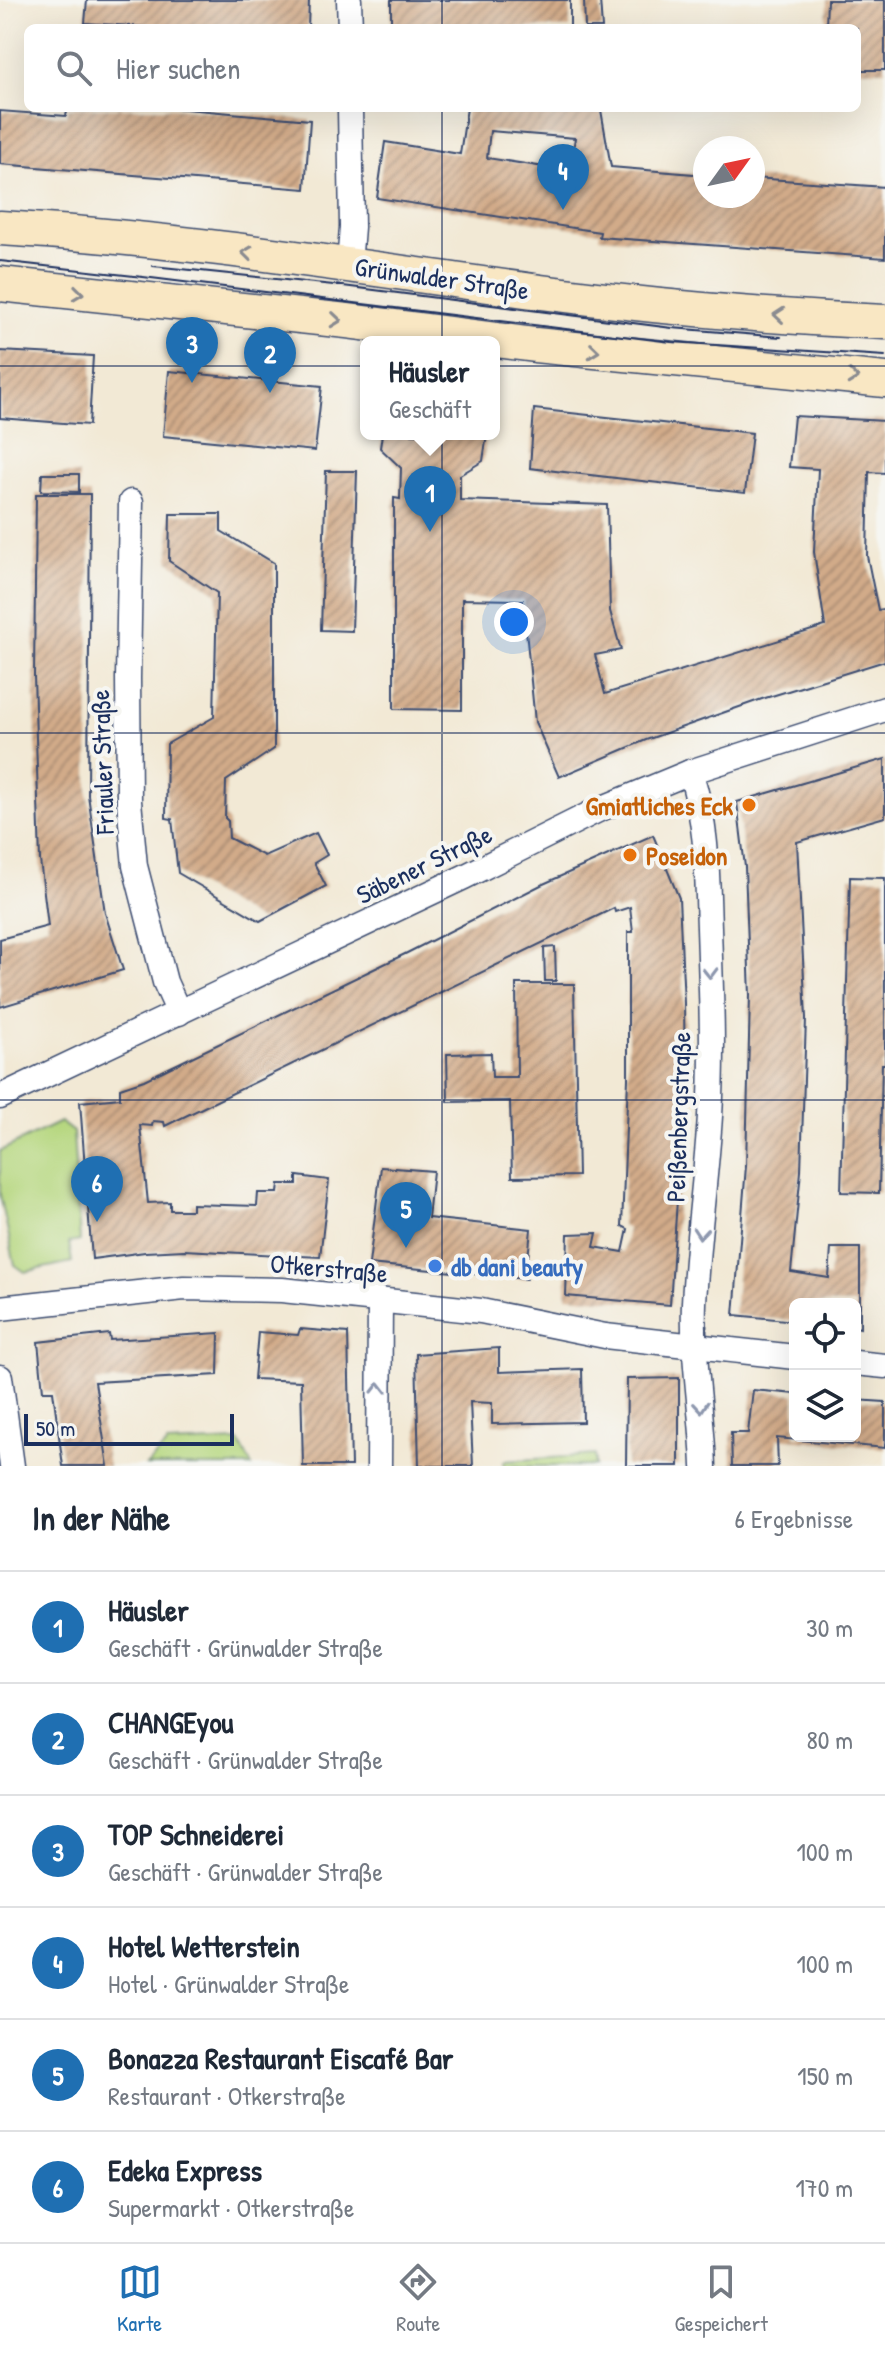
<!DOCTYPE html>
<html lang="de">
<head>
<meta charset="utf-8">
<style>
	:root { --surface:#fff; --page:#f2f2f3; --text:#1f2937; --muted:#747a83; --line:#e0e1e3; --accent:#1f6fb2 }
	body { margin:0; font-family:"Patrick Hand",sans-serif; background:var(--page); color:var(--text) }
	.controls { position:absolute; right:24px; bottom:24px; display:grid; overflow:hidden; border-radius:12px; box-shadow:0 8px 32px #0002 }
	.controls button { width:72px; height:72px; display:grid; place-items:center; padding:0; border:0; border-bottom:2px solid var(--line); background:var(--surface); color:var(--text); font:40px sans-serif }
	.compass { position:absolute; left:693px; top:136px; width:72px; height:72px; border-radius:50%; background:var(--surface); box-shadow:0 8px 32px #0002; rotate:57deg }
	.scale { position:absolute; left:24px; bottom:20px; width:210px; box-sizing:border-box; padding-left:8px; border:4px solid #1b2f5e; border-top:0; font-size:22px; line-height:28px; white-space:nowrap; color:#1b2f5e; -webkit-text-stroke:6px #f6f6f2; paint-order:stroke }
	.you { position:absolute; left:514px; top:622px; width:28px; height:28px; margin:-20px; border:6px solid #fff; border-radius:50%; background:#1a73e8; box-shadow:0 0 0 12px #1a73e833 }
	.badge { display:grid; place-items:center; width:52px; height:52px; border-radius:50%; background:var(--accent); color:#fff; font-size:26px; font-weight:700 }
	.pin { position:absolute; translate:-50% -66px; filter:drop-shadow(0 2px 4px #0008) }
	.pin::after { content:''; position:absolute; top:42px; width:28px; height:24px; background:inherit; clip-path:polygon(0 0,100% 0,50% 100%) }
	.popup { position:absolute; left:360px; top:336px; width:140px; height:104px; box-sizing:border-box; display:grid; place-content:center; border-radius:12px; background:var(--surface); filter:drop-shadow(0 2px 6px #0005); font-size:26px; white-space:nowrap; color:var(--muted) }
	.popup b { font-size:30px; color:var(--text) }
	.popup::after { content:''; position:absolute; left:50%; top:100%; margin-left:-16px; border:16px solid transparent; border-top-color:var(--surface) }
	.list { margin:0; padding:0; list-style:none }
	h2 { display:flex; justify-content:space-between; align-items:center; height:104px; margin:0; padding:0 32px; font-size:34px }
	h2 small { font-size:26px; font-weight:400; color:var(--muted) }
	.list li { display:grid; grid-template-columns:52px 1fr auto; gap:24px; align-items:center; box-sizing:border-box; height:112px; padding:0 32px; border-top:2px solid var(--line) }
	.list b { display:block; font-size:30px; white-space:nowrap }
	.list p { margin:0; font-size:26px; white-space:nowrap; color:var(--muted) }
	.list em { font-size:26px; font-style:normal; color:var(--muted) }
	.icon { flex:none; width:44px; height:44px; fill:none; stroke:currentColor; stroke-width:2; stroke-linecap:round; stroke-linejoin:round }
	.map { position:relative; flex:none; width:885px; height:1466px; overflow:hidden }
	.search { position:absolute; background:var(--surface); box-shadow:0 8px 32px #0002; left:24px; right:24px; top:24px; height:88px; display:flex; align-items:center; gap:20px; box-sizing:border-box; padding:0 28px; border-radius:12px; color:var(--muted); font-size:30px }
	.sheet { height:776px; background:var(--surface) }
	nav { display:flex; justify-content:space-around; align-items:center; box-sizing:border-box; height:112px; border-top:2px solid var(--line); background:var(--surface); font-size:22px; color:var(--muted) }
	nav a { display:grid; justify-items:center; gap:4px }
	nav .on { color:var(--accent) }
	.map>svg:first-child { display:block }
	.grass { fill:#b6d77f; stroke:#68836e; stroke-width:2 }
	.building { fill:url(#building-hatch); fill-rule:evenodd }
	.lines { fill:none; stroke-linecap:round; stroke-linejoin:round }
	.minor-casing { stroke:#3b4b70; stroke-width:27 }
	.secondary-casing { stroke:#3b4b70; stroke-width:37 }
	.minor { stroke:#fff; stroke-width:24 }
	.secondary { stroke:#f9e7c3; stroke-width:34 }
	.tram { stroke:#1b2f5e; stroke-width:2 }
	.oneway { stroke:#8a8b90 }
	.oneway2 { stroke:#8d97ae }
	.grid { fill:none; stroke:#1b2f5e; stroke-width:2; stroke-opacity:0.55 }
	.food-dot { fill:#e8710a; stroke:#f6f6f2; stroke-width:3 }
	.shop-dot { fill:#3f7fe0; stroke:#f6f6f2; stroke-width:3 }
	.labels { text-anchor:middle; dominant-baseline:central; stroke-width:8; stroke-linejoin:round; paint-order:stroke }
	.street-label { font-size:26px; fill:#1b2f5e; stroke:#f6f6f2 }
	.food-label { font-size:26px; font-weight:bold; fill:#c56008; stroke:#f6f6f2; text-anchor:end }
	.shop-label { font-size:26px; font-weight:bold; fill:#366cbe; stroke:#f6f6f2; text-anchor:start }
</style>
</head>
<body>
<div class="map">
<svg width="885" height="1466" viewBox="0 0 885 1466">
	<defs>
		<pattern id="building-hatch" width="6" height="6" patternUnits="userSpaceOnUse" patternTransform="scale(2)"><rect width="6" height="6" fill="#d2ab89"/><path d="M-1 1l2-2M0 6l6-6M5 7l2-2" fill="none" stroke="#aa8c73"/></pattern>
	</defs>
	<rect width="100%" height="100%" fill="#f6f6f2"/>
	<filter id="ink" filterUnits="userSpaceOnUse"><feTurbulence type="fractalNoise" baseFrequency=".0125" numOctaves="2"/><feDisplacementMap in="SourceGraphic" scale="16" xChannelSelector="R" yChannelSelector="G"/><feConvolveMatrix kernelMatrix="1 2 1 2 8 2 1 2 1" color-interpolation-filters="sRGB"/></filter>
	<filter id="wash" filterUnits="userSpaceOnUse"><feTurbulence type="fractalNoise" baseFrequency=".006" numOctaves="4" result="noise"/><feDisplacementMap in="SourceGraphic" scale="32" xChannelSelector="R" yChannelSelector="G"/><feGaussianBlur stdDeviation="1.8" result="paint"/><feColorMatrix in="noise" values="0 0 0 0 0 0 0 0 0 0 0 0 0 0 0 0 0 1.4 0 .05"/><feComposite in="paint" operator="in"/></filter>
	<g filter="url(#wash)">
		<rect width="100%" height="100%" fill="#f2e9d5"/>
		<g class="grass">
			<polygon points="60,1122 73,1132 80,1241 69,1243 72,1262 25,1272 15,1265 0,1195 0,1151"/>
			<polygon points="239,1441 252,1466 146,1466 167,1444"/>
			<polygon points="595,1455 595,1466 504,1466 504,1461"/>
		</g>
		<g id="blocks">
			<g class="building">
				<polygon points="87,0 309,0 308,28 161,28 85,23"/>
				<rect x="391" y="0" width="179" height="28"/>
				<polygon points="584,0 600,0 602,28 585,28"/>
				<polygon points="827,0 885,0 885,70 857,70 857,28 826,28"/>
				<polygon points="68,108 174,108 310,120 305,189 0,164 0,111 66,116"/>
				<path d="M467 108 601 110 611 167 705 175V196H753V178L885 187V258L599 237 600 232 377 198 385 142 460 154ZM490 131 575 138 570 171 487 158Z"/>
				<polygon points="0,351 93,356 89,425 0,418"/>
				<polygon points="169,371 322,386 315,451 163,436"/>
				<polygon points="534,409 752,433 745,493 530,468"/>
				<polygon points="794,416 885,421 885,473 869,472 867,556 878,610 885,609 885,661 762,699 646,740 559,777 535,722 523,600 462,599 462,710 394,709 394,498 400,499 401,468 380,448 382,434 487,434 483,461 460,475 460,500 607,505 610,611 621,650 595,655 605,694 825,626 814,552 818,469 789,467"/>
				<polygon points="326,471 357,471 352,631 321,630"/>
				<polygon points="42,474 79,474 79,492 41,491"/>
				<polygon points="36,494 90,494 88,795 105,913 123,970 0,1007 0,939 48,926 40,860 34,676"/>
				<polygon points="170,514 221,514 221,531 274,563 274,749 226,781 225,818 228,821 229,838 264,856 316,833 327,855 314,863 326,886 260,921 178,873 172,819 166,818 167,744 214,717 217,593 169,561"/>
				<polygon points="885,759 885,817 797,842 806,1018 801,1171 791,1272 829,1278 831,1248 860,1248 860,1328 855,1327 855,1304 795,1304 795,1321 734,1315 746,1166 750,995 745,867 737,802"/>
				<polygon points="653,835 679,898 684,1003 685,1080 670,1305 566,1296 568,1234 597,1233 594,1247 623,1252 628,1229 622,1226 628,1079 628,932 633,932 630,907 615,912 614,908 165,1126 164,1122 153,1121 152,1126 140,1125 148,1203 170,1202 170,1210 192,1210 192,1204 257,1206 258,1193 278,1193 279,1184 297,1184 297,1176 329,1180 320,1257 184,1250 145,1252 92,1259 80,1102 120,1098 120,1088 144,1080 407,953 541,885"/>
				<polygon points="850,877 885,878 885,1064 882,1064 879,1193 841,1192"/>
				<polygon points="555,947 556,981 545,981 544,948"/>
				<polygon points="516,984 574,984 578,1176 512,1177 510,1101 448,1102 447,1054 491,1053 492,1077 517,1077"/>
				<polygon points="381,1167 433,1171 428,1218 531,1229 526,1279 369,1264"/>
				<polygon points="300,1329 348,1333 351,1466 303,1466 301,1381 254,1379 258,1332 298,1335"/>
				<polygon points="219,1333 218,1375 95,1382 108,1466 63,1466 53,1391 43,1391 38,1342 109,1334 110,1340"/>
				<polygon points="499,1348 499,1372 582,1369 583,1422 492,1424 492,1403 470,1402 473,1466 419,1466 416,1354"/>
				<polygon points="679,1378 679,1466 626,1466 627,1379"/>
				<polygon points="753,1390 795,1394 795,1436 855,1436 855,1400 885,1402 885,1448 777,1438 778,1466 732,1466 731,1433 748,1433"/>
			</g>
		</g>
	</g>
	<g filter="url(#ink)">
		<use href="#blocks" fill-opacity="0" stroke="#3b4b70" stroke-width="2"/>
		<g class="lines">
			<defs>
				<g id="minor">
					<polyline points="349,0 350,28"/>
					<polyline points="349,265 352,227 350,108"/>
					<polyline points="131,502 128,678 129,801 135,866 165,982 179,1013"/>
					<path d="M690 772C708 824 707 874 709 928 711 990 714 1054 710 1116 706 1178 697 1240 694 1303 692 1357 702 1411 704 1466"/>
					<polyline points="0,1097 464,877 598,810 690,772 885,709"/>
					<polyline points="0,1308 184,1288 282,1290 481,1311 605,1336 795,1357"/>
					<polyline points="855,1363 885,1366"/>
					<polyline points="0,1377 12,1466"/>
					<polyline points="379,1466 380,1300"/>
				</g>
				<g id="secondary">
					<path d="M0 228C181 238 361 268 541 292 655 307 771 317 885 322"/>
					<polyline points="0,284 347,321 535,345 885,380"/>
				</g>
			</defs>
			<use href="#minor" class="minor-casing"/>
			<use href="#secondary" class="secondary-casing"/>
			<use href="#minor" class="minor"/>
			<use href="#secondary" class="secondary"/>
			<g class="tram">
				<polyline points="0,261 143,277 671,342 885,356"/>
				<polyline points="153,266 343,286 672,328 781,337"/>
			</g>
		</g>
		<defs><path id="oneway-chevron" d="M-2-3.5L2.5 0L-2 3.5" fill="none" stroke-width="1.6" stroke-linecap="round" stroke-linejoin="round" transform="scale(2)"/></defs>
		<g class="oneway">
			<use href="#oneway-chevron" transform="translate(247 253) rotate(-173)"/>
			<use href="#oneway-chevron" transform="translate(78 293) rotate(7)"/>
			<use href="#oneway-chevron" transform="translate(779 315) rotate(-175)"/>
			<use href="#oneway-chevron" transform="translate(336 320) rotate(6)"/>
			<use href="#oneway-chevron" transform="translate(594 351) rotate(6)"/>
			<use href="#oneway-chevron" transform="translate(853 377) rotate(6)"/>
		</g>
		<g class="oneway2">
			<use href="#oneway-chevron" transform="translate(710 973) rotate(89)"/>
			<use href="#oneway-chevron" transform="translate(700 1233) rotate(95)"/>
			<use href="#oneway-chevron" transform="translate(379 1388) rotate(-90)"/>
			<use href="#oneway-chevron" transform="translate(701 1407) rotate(85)"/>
		</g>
	</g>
	<path class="grid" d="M442 0V28M442 108V1466M0 366H885M0 733H885M0 1100H885"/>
	<g class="food-dot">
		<circle cx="749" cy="805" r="8"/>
		<circle cx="630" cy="855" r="8"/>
	</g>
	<circle class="shop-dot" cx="435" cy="1266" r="8"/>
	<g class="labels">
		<g class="street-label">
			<text transform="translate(442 278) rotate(8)">Grünwalder Straße</text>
			<text transform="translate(102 762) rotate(-92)">Friauler Straße</text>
			<text transform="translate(424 864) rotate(-26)">Säbener Straße</text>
			<text transform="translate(678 1117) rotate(-88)">Peißenbergstraße</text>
			<text transform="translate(329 1268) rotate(5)">Otkerstraße</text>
		</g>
		<g class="food-label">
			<text x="733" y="805">Gmiatliches Eck</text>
			<text x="646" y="855" text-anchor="start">Poseidon</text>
		</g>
		<g class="shop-label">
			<text x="451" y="1266">db dani beauty</text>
		</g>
	</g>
</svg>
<div class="controls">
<button><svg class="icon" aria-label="locate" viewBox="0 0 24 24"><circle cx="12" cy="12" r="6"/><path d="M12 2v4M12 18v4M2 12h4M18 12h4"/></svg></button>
<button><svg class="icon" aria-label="layers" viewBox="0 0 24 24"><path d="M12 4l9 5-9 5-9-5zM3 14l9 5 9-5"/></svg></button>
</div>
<svg class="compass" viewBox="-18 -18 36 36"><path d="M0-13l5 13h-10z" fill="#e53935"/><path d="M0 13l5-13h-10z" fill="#747a83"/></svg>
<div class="scale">50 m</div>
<div class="you"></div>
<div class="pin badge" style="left:430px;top:532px">1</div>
<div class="popup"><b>Häusler</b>Geschäft</div>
<div class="pin badge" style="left:270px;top:393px">2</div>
<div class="pin badge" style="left:192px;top:383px">3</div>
<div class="pin badge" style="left:563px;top:210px">4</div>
<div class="pin badge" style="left:406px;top:1248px">5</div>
<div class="pin badge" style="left:97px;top:1222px">6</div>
<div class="search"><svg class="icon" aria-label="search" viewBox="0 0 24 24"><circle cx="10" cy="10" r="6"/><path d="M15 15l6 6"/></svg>Hier suchen</div>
</div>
<section class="sheet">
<h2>In der Nähe<small>6 Ergebnisse</small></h2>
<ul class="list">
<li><span class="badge">1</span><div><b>Häusler</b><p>Geschäft · Grünwalder Straße</p></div><em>30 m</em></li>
<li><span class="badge">2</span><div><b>CHANGEyou</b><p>Geschäft · Grünwalder Straße</p></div><em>80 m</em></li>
<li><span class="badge">3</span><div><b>TOP Schneiderei</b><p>Geschäft · Grünwalder Straße</p></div><em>100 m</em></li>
<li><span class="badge">4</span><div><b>Hotel Wetterstein</b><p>Hotel · Grünwalder Straße</p></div><em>100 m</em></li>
<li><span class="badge">5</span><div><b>Bonazza Restaurant Eiscafé Bar</b><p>Restaurant · Otkerstraße</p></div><em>150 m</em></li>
<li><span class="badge">6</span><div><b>Edeka Express</b><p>Supermarkt · Otkerstraße</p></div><em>170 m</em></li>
</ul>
</section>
<nav>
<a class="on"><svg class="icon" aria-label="map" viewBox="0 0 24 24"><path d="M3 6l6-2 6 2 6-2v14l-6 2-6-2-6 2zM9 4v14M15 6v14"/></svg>Karte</a>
<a><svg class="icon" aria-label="directions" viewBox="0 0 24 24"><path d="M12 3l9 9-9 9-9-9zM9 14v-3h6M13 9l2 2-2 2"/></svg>Route</a>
<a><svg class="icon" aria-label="saved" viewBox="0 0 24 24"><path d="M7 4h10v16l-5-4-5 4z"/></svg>Gespeichert</a>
</nav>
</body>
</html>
